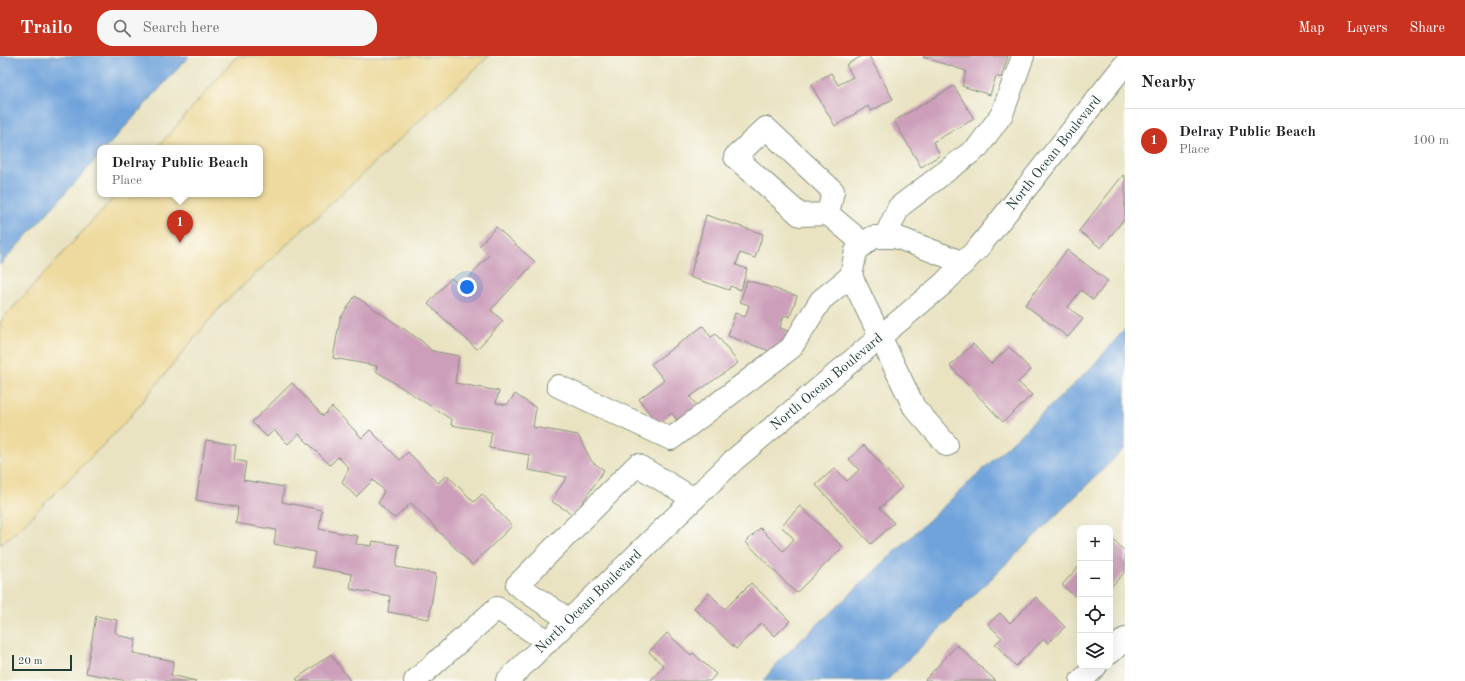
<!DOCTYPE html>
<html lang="en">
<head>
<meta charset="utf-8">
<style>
	:root { --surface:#fff; --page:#f6f6f6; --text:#202124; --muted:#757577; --line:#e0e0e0; --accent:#c8321e }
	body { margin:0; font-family:"Old Standard TT",serif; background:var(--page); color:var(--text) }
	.controls { position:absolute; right:12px; bottom:12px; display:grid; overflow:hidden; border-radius:8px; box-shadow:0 4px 16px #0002 }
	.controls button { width:36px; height:36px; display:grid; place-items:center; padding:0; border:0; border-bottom:1px solid var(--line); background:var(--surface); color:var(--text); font:20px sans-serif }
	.scale { position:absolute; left:12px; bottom:10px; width:60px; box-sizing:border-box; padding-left:4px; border:2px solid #1f3d34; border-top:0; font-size:11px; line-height:14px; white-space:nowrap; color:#1f3d34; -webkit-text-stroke:3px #fdfcf7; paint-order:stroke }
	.you { position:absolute; left:467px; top:231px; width:14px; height:14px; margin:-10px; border:3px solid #fff; border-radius:50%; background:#1a73e8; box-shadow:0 0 0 6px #1a73e833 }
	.badge { display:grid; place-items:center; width:26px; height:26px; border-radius:50%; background:var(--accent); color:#fff; font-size:13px; font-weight:700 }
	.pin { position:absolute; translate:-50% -33px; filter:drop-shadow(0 1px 2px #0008) }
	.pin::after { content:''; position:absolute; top:21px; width:14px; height:12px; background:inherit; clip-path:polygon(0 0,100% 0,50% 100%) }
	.popup { position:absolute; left:97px; top:89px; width:166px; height:52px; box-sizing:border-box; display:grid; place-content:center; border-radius:8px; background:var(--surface); filter:drop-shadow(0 1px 3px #0005); font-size:13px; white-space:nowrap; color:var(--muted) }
	.popup b { font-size:15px; color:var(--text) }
	.popup::after { content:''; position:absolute; left:50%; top:100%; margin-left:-8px; border:8px solid transparent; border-top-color:var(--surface) }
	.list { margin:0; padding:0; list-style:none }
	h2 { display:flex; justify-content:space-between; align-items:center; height:52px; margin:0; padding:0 16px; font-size:17px }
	h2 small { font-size:13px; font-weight:400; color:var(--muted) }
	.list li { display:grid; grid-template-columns:26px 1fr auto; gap:12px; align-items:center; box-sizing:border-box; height:64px; padding:0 16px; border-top:1px solid var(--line) }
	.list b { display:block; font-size:15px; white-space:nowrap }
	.list p { margin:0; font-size:13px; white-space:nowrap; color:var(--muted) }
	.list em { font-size:13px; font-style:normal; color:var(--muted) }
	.icon { flex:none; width:22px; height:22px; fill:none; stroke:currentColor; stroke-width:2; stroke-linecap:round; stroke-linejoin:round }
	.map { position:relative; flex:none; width:1125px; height:625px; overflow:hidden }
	header { display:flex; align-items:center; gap:24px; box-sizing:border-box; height:56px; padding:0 20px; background:var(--accent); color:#fff }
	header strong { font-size:19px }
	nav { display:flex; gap:22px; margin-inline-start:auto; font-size:14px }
	.search { width:280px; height:36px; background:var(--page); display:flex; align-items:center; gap:10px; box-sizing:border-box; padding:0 14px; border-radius:16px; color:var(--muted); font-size:15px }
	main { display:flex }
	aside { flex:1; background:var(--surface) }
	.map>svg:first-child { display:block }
	.sand { fill:#eeda9e; stroke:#868c69 }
	.water { fill:#6fa3db; stroke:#477088 }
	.building { fill:#cc9eb9 }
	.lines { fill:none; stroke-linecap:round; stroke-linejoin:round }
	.minor-casing { stroke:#84907b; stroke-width:24 }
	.major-casing { stroke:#84907b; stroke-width:24 }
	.minor { stroke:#fff; stroke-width:22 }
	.major { stroke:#fff; stroke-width:22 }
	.labels { text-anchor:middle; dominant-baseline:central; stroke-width:4; stroke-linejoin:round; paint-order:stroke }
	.street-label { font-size:14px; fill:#1f3d34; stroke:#fdfcf7 }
</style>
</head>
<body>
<header>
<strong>Trailo</strong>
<div class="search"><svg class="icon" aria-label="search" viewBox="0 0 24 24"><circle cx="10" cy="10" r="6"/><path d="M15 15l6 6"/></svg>Search here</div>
<nav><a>Map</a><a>Layers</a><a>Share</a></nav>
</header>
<main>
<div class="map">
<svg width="1125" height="625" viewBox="0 0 1125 625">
	<rect width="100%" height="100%" fill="#fdfcf7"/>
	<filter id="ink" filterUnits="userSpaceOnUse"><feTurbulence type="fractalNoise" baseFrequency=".025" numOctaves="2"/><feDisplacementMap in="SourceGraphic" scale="8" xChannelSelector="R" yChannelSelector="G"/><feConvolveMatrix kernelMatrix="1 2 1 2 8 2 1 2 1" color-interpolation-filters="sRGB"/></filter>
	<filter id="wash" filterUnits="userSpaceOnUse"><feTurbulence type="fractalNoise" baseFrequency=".012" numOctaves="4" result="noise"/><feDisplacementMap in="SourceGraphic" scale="16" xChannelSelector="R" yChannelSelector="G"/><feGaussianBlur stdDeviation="0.9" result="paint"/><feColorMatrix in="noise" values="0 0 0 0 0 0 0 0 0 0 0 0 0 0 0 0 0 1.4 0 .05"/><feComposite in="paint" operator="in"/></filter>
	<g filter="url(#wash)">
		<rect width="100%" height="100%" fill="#e9e3c2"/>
		<polygon class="sand" points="237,0 489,0 221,250 124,368 17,475 0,489 0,266 117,138 260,138 260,92 157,92"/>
		<g class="water">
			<polygon points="0,0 189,0 106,92 100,92 100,99 0,209"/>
			<polygon points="1125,273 1125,392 886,625 763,625 781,603 1090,313"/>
		</g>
		<g id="blocks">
			<g class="building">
				<polygon points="862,0 869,0 893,43 871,55 868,50 835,70 811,29 831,17 838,29 853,21 846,9"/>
				<polygon points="924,0 1008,0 1001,22 996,20 990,39 962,30 966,15 923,1"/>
				<polygon points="954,30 974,63 933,86 940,99 921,111 894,65"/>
				<polygon points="1123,119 1125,121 1125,162 1101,192 1079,175"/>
				<polygon points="706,159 763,178 755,202 740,197 736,209 747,213 741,234 730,230 729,234 690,221"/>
				<polygon points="496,171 535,206 491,254 503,265 477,293 428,248 451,222 461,231 489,199 479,190"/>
				<polygon points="1067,194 1108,225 1093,244 1081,234 1068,251 1083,263 1068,281 1025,249"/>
				<polygon points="747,224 797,240 790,261 784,259 780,272 788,275 782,297 775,297 728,280 735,257 745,261 749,249 740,246"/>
				<polygon points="355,240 423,286 432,295 459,300 455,327 499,335 496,347 507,349 515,338 536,352 533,371 578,379 592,406 604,414 574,459 551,445 567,421 528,414 530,399 489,392 492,376 451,369 452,364 376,315 377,310 333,302 340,263"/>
				<polygon points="703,270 711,281 716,278 738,307 690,341 697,350 677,364 672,357 657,368 639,343 664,324 651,308"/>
				<polygon points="973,288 991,308 1009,291 1031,314 1018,326 1032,339 1003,366 950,310"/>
				<polygon points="292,327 323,360 332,351 362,382 370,374 400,404 408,396 438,427 447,419 474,446 482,438 512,470 472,509 411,447 395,462 390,459 378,447 384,435 373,424 356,441 342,426 349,412 338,401 330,409 299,378 288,388 274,374 267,381 252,366"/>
				<polygon points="206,384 236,389 234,404 246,406 243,424 284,431 282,446 322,454 319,473 358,480 356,488 372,490 373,485 399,489 396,511 436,518 429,563 388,556 390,540 350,533 352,518 312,511 315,496 274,488 276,474 236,467 238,451 196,444"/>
				<polygon points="864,389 902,431 880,452 894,467 871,488 816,429 835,412 847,425 859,414 849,403"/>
				<polygon points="800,450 843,491 796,537 746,486 760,472 783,495 794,483 781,470"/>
				<polygon points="1110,481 1125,495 1125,516 1110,532"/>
				<polygon points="1080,509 1080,545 1062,529"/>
				<polygon points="751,527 790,565 775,580 761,567 736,593 694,552 709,537 725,553"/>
				<polygon points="1036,541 1065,571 1048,587 1044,583 1016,610 995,588 1002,582 988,568 1000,557 1010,567"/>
				<polygon points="96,560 117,564 115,576 121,580 136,583 133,597 174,605 171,619 196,625 127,625 86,617"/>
				<polygon points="667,577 691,599 693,597 716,618 710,625 650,625 664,610 649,596"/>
				<polygon points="957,589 996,625 924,625"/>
				<polygon points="331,598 350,625 298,625 296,623"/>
			</g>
		</g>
	</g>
	<g filter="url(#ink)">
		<use href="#blocks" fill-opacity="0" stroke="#84907b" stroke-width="1"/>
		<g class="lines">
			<defs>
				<g id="minor">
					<polyline points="828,158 833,135 766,72 735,101 800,159 828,158 864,188"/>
					<polyline points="885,181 899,151 978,91 1002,58 1023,0"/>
					<polyline points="558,330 671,383 791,292 821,244 851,220"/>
					<polyline points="947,389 914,351 851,220 856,195 873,181 896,181 964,207"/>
					<polyline points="569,564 517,529 637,409 694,443"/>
					<polyline points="1110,597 1125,583"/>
					<polyline points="415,625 497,552 548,586"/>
					<polyline points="1081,625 1096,610"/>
				</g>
				<g id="major">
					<path id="s1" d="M507 625 734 404 943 228 979 191 1125 8"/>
				</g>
			</defs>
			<use href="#minor" class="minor-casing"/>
			<use href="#major" class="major-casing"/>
			<use href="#minor" class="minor"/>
			<use href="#major" class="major"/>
		</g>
	</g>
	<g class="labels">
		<g class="street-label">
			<text stroke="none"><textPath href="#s1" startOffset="762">North Ocean Boulevard</textPath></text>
			<text stroke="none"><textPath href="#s1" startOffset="438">North Ocean Boulevard</textPath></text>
			<text stroke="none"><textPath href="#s1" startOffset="114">North Ocean Boulevard</textPath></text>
		</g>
	</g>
</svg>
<div class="controls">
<button>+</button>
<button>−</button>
<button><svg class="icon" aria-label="locate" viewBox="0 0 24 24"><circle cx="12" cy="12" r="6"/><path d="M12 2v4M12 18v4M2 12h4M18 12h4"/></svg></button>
<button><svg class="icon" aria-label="layers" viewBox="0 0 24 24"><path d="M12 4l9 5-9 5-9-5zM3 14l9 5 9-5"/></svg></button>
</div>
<div class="scale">20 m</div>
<div class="you"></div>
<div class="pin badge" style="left:180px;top:187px">1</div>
<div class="popup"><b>Delray Public Beach</b>Place</div>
</div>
<aside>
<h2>Nearby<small></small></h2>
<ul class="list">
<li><span class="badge">1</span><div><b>Delray Public Beach</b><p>Place</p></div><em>100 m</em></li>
</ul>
</aside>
</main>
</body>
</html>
